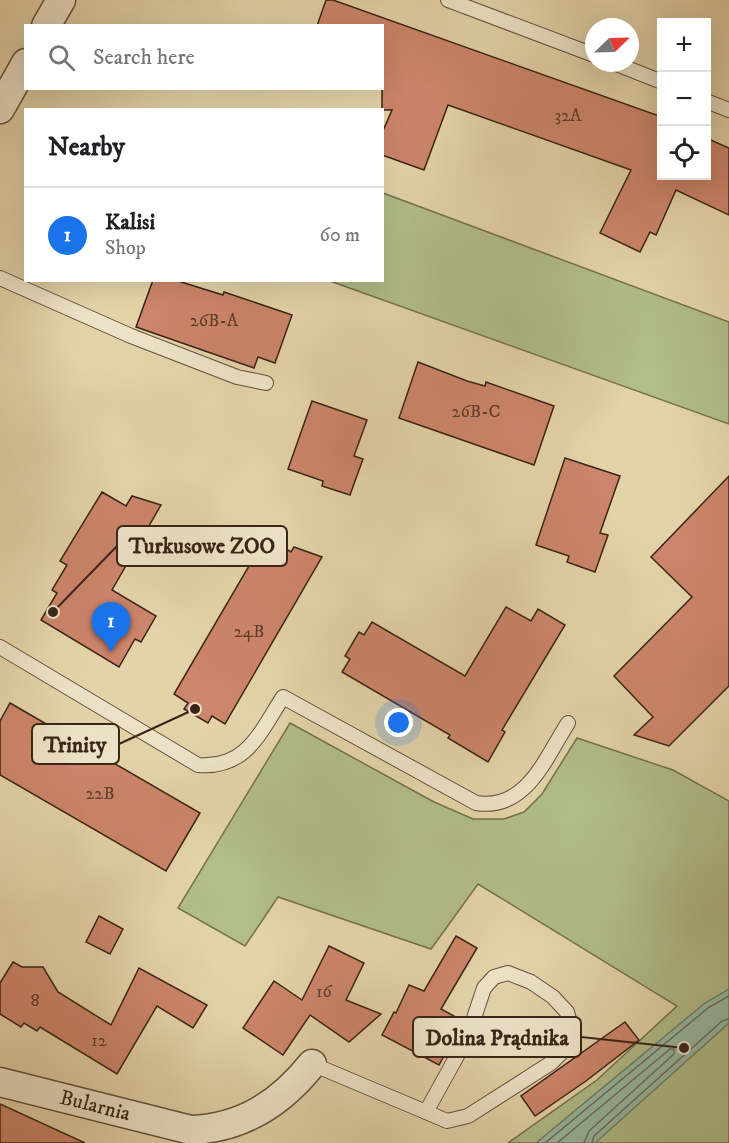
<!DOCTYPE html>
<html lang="en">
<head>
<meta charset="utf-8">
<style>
	:root { --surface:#fff; --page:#f6f6f6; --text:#202124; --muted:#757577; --line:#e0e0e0; --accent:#1a73e8 }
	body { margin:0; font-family:"IM FELL DW Pica",serif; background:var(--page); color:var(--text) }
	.controls { position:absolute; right:18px; top:18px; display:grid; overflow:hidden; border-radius:0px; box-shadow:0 6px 24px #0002 }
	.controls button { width:54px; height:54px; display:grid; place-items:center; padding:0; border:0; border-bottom:2px solid var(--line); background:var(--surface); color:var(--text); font:30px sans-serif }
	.compass { position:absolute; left:585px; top:18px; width:54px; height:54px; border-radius:50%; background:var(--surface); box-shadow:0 6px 24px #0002; rotate:67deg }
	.you { position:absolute; left:399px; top:723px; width:21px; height:21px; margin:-15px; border:4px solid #fff; border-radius:50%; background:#1a73e8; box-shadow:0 0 0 9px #1a73e833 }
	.badge { display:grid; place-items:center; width:39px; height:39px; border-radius:50%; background:var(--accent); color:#fff; font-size:20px; font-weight:700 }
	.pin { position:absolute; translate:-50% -50px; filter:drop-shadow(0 2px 3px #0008) }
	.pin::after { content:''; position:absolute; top:32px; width:21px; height:18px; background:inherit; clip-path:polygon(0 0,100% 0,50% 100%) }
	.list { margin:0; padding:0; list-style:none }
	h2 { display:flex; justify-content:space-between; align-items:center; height:78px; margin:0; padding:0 24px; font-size:26px }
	h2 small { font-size:20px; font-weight:400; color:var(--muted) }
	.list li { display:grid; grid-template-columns:39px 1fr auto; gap:18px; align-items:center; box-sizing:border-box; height:96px; padding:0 24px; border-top:2px solid var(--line) }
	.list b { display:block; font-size:22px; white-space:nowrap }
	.list p { margin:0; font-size:20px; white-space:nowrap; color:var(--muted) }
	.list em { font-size:20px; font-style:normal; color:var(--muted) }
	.icon { flex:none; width:33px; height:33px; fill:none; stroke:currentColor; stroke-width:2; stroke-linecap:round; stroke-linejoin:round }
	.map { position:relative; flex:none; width:729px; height:1143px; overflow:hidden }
	.search { position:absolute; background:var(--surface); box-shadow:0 6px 24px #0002; left:24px; top:24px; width:360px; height:66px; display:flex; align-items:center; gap:15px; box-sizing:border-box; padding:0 21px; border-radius:0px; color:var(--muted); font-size:22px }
	.panel { position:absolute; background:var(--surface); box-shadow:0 6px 24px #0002; left:24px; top:108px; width:360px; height:174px; border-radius:0px }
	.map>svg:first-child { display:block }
	.green { fill:#b1bd8a; stroke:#757150; stroke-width:1.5 }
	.water { fill:#97b9a3; stroke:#717e6b; stroke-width:1.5 }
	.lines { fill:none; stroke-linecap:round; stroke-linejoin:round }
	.shore { stroke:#686f5d; stroke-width:1.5 }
	.building { fill:#cd856b; stroke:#392517; stroke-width:1.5 }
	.service-casing { stroke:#64503c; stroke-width:16 }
	.minor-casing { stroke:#64503c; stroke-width:31 }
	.service { stroke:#ede2c7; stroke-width:14 }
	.minor { stroke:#ede2c7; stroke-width:28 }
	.labels { text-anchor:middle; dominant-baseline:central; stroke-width:6; stroke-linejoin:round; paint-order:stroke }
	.number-label { font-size:18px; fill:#5e3d2c }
	.street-label { font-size:21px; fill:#392517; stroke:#ede2c7 }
	.leader { fill:none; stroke:#392517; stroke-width:2 }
	.callout-dot { fill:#392517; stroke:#ede2c7; stroke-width:2 }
	.callout { fill:#ede2c7; stroke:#392517; stroke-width:2 }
	.callout-label { font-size:22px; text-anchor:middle; font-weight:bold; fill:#392517 }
</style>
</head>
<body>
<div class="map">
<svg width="729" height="1143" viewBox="0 0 729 1143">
	<rect width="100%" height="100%" fill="#e4d3a9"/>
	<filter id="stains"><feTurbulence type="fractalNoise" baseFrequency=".00333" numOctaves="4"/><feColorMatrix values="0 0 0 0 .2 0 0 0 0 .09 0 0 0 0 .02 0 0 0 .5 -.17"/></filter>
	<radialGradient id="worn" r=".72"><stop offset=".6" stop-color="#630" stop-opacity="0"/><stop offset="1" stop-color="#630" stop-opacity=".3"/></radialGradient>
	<g class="green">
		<polygon points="383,193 729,322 729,424 330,281 382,280"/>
		<polygon points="290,723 434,802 473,819 504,819 524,812 542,794 577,738 673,770 729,801 729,1143 508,1143 597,1080 677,1006 478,884 431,949 278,897 245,946 178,908"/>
	</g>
	<polygon class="water" points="729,989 729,1023 595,1143 536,1143 705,1003"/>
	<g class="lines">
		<g class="shore">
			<polyline points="545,1143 708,1008 729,996"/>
			<polyline points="557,1143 670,1049 674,1049 674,1054 589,1131 584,1143"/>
			<polyline points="592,1143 594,1136 722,1021 729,1019"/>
		</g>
	</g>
	<g class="building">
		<polygon points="326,0 333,0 662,117 662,176 706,176 706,138 729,148 729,215 676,190 656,235 650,232 640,252 600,233 631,170 448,105 424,170 382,155 382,133 392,110 382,110 382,26 317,26"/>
		<polygon points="153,280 175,280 223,295 224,292 292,315 275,363 258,357 254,368 136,327"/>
		<polygon points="418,362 467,381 485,386 486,382 554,406 534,465 399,418"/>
		<polygon points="312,401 367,420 354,456 363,459 350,495 322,486 323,481 288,469"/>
		<polygon points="565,458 620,476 600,533 608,535 595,572 567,562 569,556 536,545"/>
		<polygon points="729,476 729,686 669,746 634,735 653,717 614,676 692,597 651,557"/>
		<polygon points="102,492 126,506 132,496 161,505 112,590 156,616 141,642 135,639 119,667 41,620 57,593 52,590 67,565 60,561"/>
		<polygon points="266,537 291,552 294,547 322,557 225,724 212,716 208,723 184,709 188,703 174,694"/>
		<polygon points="506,607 531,621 538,609 565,625 502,730 505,732 488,762 448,738 450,735 342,672 350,659 345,656 359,632 364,635 372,622 465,676"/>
		<polygon points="10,703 200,813 166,871 0,775 0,721"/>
		<polygon points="99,916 123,929 110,954 86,942"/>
		<polygon points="456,936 477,948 441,1009 463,1021 439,1065 382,1035 394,1012 396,1013 409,985 424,991"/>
		<polygon points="329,946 364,963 346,1000 381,1014 349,1042 310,1015 283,1055 243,1028 274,981 302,1000"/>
		<polygon points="13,962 22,967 43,967 58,992 111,1025 139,968 207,1005 193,1028 157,1006 117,1074 40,1027 37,1031 24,1023 21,1027 0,1014 0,983"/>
		<polygon points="625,1022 639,1040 586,1081 535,1116 521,1096"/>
		<polygon points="0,1104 85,1143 0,1143"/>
	</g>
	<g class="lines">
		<defs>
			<g id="service">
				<polyline points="448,0 594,55"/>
				<polyline points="614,63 662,82"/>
				<polyline points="706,101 729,110"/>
				<polyline points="0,278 131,336 237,377 266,383"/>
				<path d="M0 647 198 765C247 769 260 732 283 697L476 803C526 811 545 759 568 723"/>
				<polygon points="508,973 531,982 553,997 567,1012 572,1030 570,1044 551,1063 468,1116 447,1121 426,1112 468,1036 484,988 494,977"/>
				<polyline points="312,1064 426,1112"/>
			</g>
			<g id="minor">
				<polyline points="46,26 61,0"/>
				<polyline points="0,109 26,63"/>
				<path d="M0 1082 191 1130C243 1128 281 1103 312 1064"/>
			</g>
		</defs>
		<use href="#service" class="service-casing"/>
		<use href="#minor" class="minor-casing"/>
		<use href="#service" class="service"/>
		<use href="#minor" class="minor"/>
	</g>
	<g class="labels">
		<g class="number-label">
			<text x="568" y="116">32A</text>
			<text x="214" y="321">26B-A</text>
			<text x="476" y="412">26B-C</text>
			<text x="249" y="632">24B</text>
			<text x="100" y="794">22B</text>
			<text x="324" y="992">16</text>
			<text x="35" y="1001">8</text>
			<text x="99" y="1041">12</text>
		</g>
		<g class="street-label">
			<text transform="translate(95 1106) rotate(14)">Bularnia</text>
		</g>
	</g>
	<path class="leader" d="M53 612L117 546M195 709L119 744M684 1048L581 1037"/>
	<g class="callout-dot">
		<circle cx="53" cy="612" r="6"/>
		<circle cx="195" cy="709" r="6"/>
		<circle cx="684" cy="1048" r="6"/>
	</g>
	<g class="callout">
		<rect x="117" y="526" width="170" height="40" rx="6"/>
		<rect x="32" y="724" width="87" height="40" rx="6"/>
		<rect x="413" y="1017" width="168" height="40" rx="6"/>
	</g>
	<g class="callout-label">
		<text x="202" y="553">Turkusowe ZOO</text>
		<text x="75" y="752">Trinity</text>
		<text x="497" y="1045">Dolina Prądnika</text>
	</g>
	<rect width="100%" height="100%" filter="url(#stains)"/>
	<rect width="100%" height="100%" fill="url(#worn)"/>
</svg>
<div class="controls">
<button>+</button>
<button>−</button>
<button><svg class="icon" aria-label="locate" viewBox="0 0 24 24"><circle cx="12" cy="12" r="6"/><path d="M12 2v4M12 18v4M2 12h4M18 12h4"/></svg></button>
</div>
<svg class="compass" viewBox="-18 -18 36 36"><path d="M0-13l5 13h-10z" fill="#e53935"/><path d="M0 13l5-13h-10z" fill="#757577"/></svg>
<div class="you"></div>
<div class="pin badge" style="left:111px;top:652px">1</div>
<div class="search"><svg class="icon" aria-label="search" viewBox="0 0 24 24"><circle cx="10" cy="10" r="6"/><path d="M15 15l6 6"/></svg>Search here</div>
<section class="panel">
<h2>Nearby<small></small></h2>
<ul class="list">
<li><span class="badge">1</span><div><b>Kalisi</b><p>Shop</p></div><em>60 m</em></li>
</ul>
</section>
</div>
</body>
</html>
